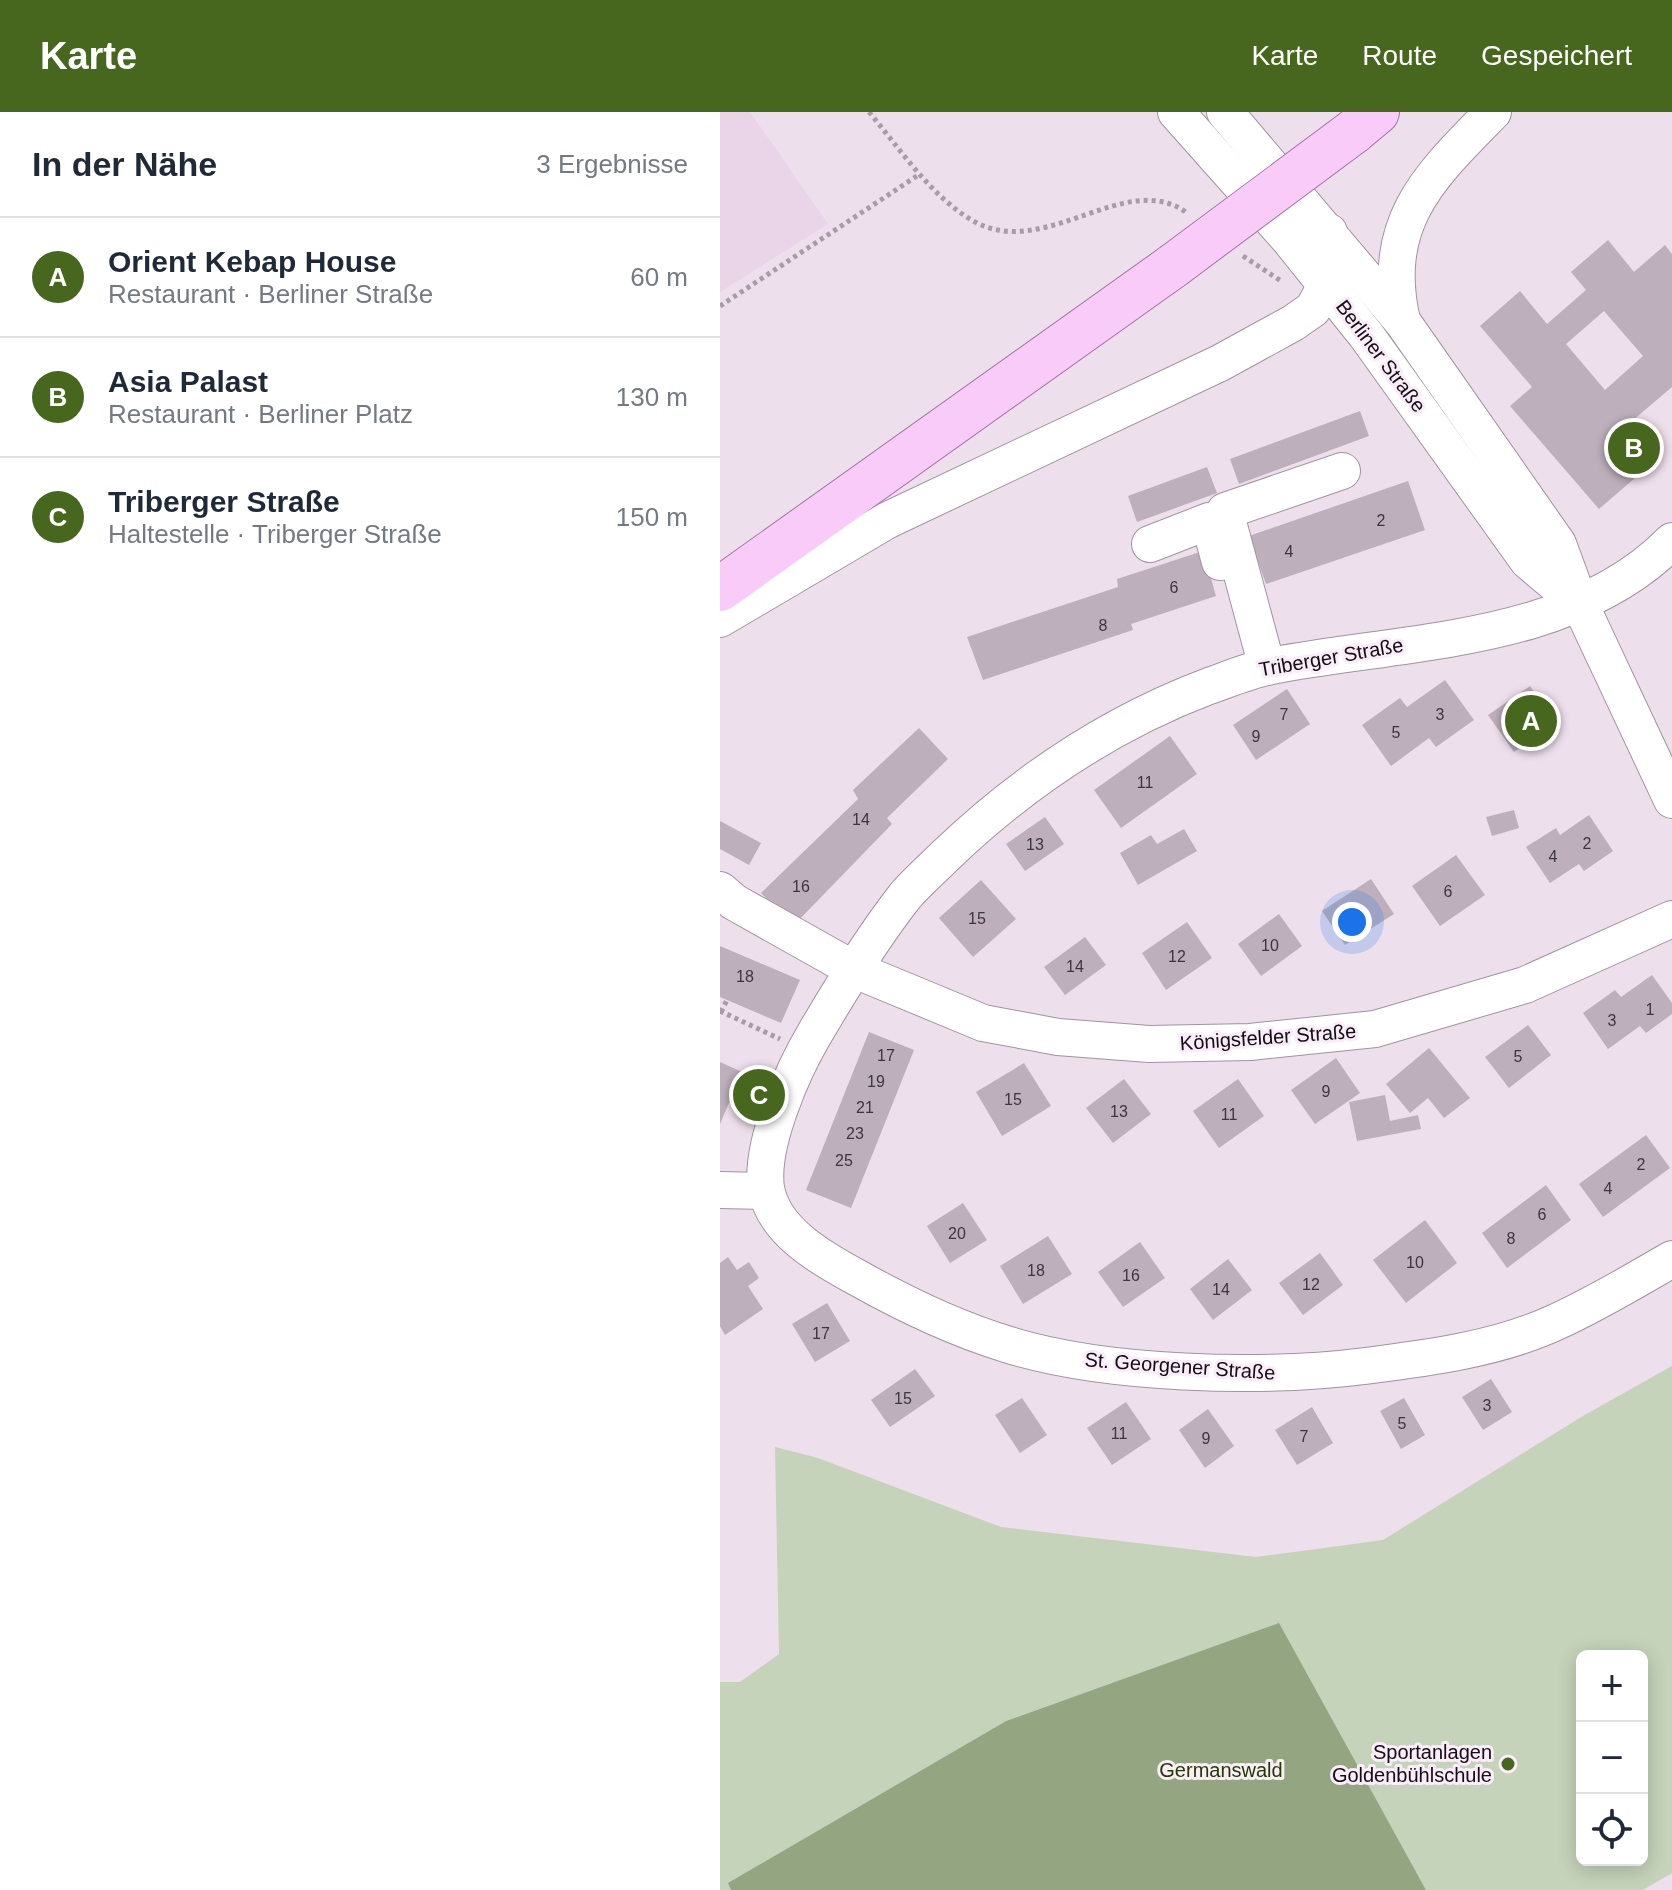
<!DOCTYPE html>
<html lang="de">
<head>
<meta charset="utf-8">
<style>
	:root { --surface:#fff; --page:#f2f2f3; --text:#1f2937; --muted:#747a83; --line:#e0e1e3; --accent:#46671d }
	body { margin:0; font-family:Arial,sans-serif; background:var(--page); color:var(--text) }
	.controls { position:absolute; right:24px; bottom:24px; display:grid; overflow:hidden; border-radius:12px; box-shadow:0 4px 20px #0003 }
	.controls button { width:72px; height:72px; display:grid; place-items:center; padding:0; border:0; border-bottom:2px solid var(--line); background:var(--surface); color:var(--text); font:40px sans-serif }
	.you { position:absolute; left:632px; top:810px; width:28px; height:28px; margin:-20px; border:6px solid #fff; border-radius:50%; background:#1a73e8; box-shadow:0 0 0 12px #1a73e833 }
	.badge { display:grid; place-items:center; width:52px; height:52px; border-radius:50%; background:var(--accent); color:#fff; font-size:26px; font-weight:700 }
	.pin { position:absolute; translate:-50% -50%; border:4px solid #fff; box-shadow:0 2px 8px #0006 }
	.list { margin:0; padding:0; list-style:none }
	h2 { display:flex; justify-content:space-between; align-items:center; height:104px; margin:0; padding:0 32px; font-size:34px }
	h2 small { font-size:26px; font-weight:400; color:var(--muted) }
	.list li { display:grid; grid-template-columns:52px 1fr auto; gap:24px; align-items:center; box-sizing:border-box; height:120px; padding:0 32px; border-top:2px solid var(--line) }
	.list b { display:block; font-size:30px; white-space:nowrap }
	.list p { margin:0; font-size:26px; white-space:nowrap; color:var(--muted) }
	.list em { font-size:26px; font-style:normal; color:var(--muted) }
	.icon { flex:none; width:44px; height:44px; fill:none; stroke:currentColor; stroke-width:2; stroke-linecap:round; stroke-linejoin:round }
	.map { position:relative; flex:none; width:952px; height:1778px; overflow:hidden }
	header { display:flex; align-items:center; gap:48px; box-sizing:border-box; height:112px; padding:0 40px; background:var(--accent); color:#fff }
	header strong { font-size:38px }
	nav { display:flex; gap:44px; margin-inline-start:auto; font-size:28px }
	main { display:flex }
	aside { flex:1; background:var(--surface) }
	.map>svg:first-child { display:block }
	.built { fill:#e9d4e8 }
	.green { fill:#c5d3ba; fill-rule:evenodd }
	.forest { fill:#93a681 }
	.building { fill:#bdafbc; fill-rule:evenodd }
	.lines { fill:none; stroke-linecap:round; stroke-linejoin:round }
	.minor-casing { stroke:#a193a0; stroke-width:38 }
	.major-casing { stroke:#a673a5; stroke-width:46 }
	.path { stroke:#a89ca8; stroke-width:5; stroke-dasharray:4 4; stroke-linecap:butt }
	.minor { stroke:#fff; stroke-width:36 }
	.major { stroke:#f9cbf8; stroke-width:44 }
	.major-bridge-casing { stroke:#a673a5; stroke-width:46; stroke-linecap:butt }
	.major-bridge { stroke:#f9cbf8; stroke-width:44 }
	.poi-dot { fill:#46671d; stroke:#fbecfa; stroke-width:3 }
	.labels { text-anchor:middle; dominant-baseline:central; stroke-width:6; stroke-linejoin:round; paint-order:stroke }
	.number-label { font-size:16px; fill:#3e363d }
	.street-label { font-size:20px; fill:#130e13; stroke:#fbecfa }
	.poi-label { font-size:20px; fill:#130e13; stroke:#fbecfa; text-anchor:end }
	.park-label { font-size:20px; fill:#223a00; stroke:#fbecfa }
</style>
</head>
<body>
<header>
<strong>Karte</strong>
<nav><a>Karte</a><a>Route</a><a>Gespeichert</a></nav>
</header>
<main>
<aside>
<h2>In der Nähe<small>3 Ergebnisse</small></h2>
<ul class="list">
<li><span class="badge">A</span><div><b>Orient Kebap House</b><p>Restaurant · Berliner Straße</p></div><em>60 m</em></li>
<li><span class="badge">B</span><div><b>Asia Palast</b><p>Restaurant · Berliner Platz</p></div><em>130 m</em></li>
<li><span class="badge">C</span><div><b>Triberger Straße</b><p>Haltestelle · Triberger Straße</p></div><em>150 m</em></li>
</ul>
</aside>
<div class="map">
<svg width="952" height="1778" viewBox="0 0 952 1778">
	<rect width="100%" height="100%" fill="#eedfed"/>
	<polygon class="built" points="0,0 30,0 108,112 0,180"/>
	<path class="green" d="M952 1254V1761L923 1778H706L558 1512 286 1609 9 1771 11 1778H0V1570H20L59 1542 55 1335 98 1346 281 1415 536 1445 663 1428 861 1305ZM862 1544H922V1748H862Z"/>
	<polygon class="forest" points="559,1511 706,1778 11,1778 8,1771 286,1609"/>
	<g class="building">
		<path d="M888 128 914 160 945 133 952 142V275L912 309 931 331 904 354 915 366 879 397 790 294 812 275 760 214 800 179 827 212 866 178 851 160ZM884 199 923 244 885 278 846 232Z"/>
		<polygon points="640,299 649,324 519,372 510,347"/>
		<polygon points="487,355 497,381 417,410 408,384"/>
		<polygon points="688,369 705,418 546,472 529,424"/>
		<polygon points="483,439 496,484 411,512 413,518 263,568 247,525 398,475 397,467"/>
		<polygon points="725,568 754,608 716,635 709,626 671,654 642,613 680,586 687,595"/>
		<polygon points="810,574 835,611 794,640 768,603"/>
		<polygon points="567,577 590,612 536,648 513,613"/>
		<polygon points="199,616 228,647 167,706 172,712 73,814 41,781 138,687 133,678"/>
		<polygon points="450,624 477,662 401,716 374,678"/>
		<polygon points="794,698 799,716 772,724 766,705"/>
		<polygon points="869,703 893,739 864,759 859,752 830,771 806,735 836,716 840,723"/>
		<polygon points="325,705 344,732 305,759 286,732"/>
		<polygon points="0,709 41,731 29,753 0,737"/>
		<polygon points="464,717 477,739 418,773 400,741 431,723 437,732"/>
		<polygon points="736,743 765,783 720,814 692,774"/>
		<polygon points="651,767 674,802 625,833 602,799"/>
		<polygon points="261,768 296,807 253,845 219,806"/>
		<polygon points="559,802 582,834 541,864 518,832"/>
		<polygon points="467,810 492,846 446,878 422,841"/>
		<polygon points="365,825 386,853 345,883 324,855"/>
		<polygon points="0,834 80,868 61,911 0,885"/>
		<polygon points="932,863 952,891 952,902 926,921 920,914 888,937 863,901 895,878 901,885"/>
		<polygon points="808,913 831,943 789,976 765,945"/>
		<polygon points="149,920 194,938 131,1096 86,1078"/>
		<polygon points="709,936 750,986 724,1006 708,986 690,1001 666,972"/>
		<polygon points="616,946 640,981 595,1012 571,978"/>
		<polygon points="0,950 22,960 0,1012"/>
		<polygon points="304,951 331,994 282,1024 256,980"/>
		<polygon points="404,967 431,1002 393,1031 366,996"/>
		<polygon points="518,967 544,1004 499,1036 473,999"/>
		<polygon points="665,983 670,1009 698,1003 701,1017 637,1029 629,990"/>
		<polygon points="926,1023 950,1056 883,1105 859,1072"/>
		<polygon points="826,1073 851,1108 787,1156 762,1121"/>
		<polygon points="243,1091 267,1128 230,1151 207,1114"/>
		<polygon points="705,1108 737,1151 686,1191 653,1148"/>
		<polygon points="328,1124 352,1162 303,1192 280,1154"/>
		<polygon points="420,1130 445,1166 403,1195 378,1160"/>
		<polygon points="600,1141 623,1173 583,1203 559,1171"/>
		<polygon points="8,1145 17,1158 29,1150 39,1166 28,1174 43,1197 5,1223 0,1214 0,1151"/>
		<polygon points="508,1147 532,1178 493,1208 470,1177"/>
		<polygon points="107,1191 130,1229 95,1250 72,1212"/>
		<polygon points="195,1257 215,1284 170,1315 151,1288"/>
		<polygon points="771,1267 792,1300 763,1318 742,1285"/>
		<polygon points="302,1286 327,1323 300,1341 275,1303"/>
		<polygon points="684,1286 705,1323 681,1337 660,1299"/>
		<polygon points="406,1290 431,1327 392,1353 367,1316"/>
		<polygon points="592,1295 613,1331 577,1353 555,1318"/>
		<polygon points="488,1297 514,1334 485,1356 459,1318"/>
	</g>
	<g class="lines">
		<defs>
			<g id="minor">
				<polyline points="456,0 569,127 646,223 808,449 858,491"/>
				<polyline points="505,0 682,209 838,432 860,492 952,688"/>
				<path d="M682 209C660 110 709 65 773 0"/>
				<path d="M952 429C851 532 684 528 551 554 530 558 509 567 489 574 388 612 301 671 224 745 211 758 197 770 185 784 152 826 122 875 95 921 73 958 40 1032 46 1076 53 1119 101 1146 136 1165 184 1192 234 1216 286 1232 384 1263 543 1267 645 1254 708 1246 778 1237 836 1210 876 1192 914 1169 952 1147"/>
				<polyline points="430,432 489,409 500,450"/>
				<polyline points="0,507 168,408 500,251 573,211 593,197 606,173 609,120"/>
				<polyline points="547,555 505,399 622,359"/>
				<polyline points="0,778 14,790 135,858 263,911 338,925 429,932 530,930 655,917 805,873 952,807"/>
				<polyline points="0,1078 46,1079"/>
			</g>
			<g id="major">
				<polyline points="633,20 657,0"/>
				<polyline points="0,477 453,154"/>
			</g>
		</defs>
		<use href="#minor" class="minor-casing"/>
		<use href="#major" class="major-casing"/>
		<g class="path">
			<path d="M149 0C180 37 212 86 255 110 326 148 407 56 467 101"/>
			<polyline points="523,144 561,169"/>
			<polyline points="0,194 200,62"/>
			<polyline points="0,899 60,927"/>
			<polyline points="1,900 7,888"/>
		</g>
		<use href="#minor" class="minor"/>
		<use href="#major" class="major"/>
		<defs>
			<polyline id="major-bridge" points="453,154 633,20"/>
		</defs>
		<use href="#major-bridge" class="major-bridge-casing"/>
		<use href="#major-bridge" class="major-bridge"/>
	</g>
	<circle class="poi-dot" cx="788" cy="1652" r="8"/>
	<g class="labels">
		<g class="number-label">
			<text x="661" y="408">2</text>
			<text x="569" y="439">4</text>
			<text x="454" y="475">6</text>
			<text x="383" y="513">8</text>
			<text x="564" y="602">7</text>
			<text x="720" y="602">3</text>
			<text x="676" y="620">5</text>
			<text x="536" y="624">9</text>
			<text x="425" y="670">11</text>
			<text x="141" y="707">14</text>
			<text x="867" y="731">2</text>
			<text x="315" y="732">13</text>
			<text x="833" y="744">4</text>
			<text x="81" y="774">16</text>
			<text x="728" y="779">6</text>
			<text x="257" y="806">15</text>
			<text x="550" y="833">10</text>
			<text x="457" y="844">12</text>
			<text x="355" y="854">14</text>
			<text x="25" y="864">18</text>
			<text x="930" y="897">1</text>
			<text x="892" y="908">3</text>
			<text x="166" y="943">17</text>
			<text x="798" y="944">5</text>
			<text x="156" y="969">19</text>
			<text x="606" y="979">9</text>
			<text x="293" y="987">15</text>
			<text x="145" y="995">21</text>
			<text x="399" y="999">13</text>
			<text x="509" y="1002">11</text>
			<text x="135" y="1021">23</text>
			<text x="124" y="1048">25</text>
			<text x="921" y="1052">2</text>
			<text x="888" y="1076">4</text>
			<text x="822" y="1102">6</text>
			<text x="237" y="1121">20</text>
			<text x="791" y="1126">8</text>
			<text x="695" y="1150">10</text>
			<text x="316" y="1158">18</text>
			<text x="411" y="1163">16</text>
			<text x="591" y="1172">12</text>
			<text x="501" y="1177">14</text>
			<text x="101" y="1221">17</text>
			<text x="183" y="1286">15</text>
			<text x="767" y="1293">3</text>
			<text x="682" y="1311">5</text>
			<text x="399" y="1321">11</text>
			<text x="584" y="1324">7</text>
			<text x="486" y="1326">9</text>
		</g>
		<g class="street-label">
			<text transform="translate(661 244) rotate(53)">Berliner Straße</text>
			<text transform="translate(611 545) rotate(-10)">Triberger Straße</text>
			<text transform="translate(548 925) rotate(-4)">Königsfelder Straße</text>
			<text transform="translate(460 1254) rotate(4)">St. Georgener Straße</text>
		</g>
		<g class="poi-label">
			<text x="772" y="1640">Sportanlagen<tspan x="772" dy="23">Goldenbühlschule</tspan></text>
		</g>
		<g class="park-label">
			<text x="501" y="1658">Germanswald</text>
		</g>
	</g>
</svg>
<div class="controls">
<button>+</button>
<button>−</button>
<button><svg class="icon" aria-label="locate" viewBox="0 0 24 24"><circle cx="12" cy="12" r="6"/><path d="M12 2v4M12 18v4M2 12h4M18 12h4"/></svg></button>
</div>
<div class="you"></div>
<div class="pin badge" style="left:811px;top:609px">A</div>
<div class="pin badge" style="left:914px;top:336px">B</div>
<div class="pin badge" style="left:39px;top:983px">C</div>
</div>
</main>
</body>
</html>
